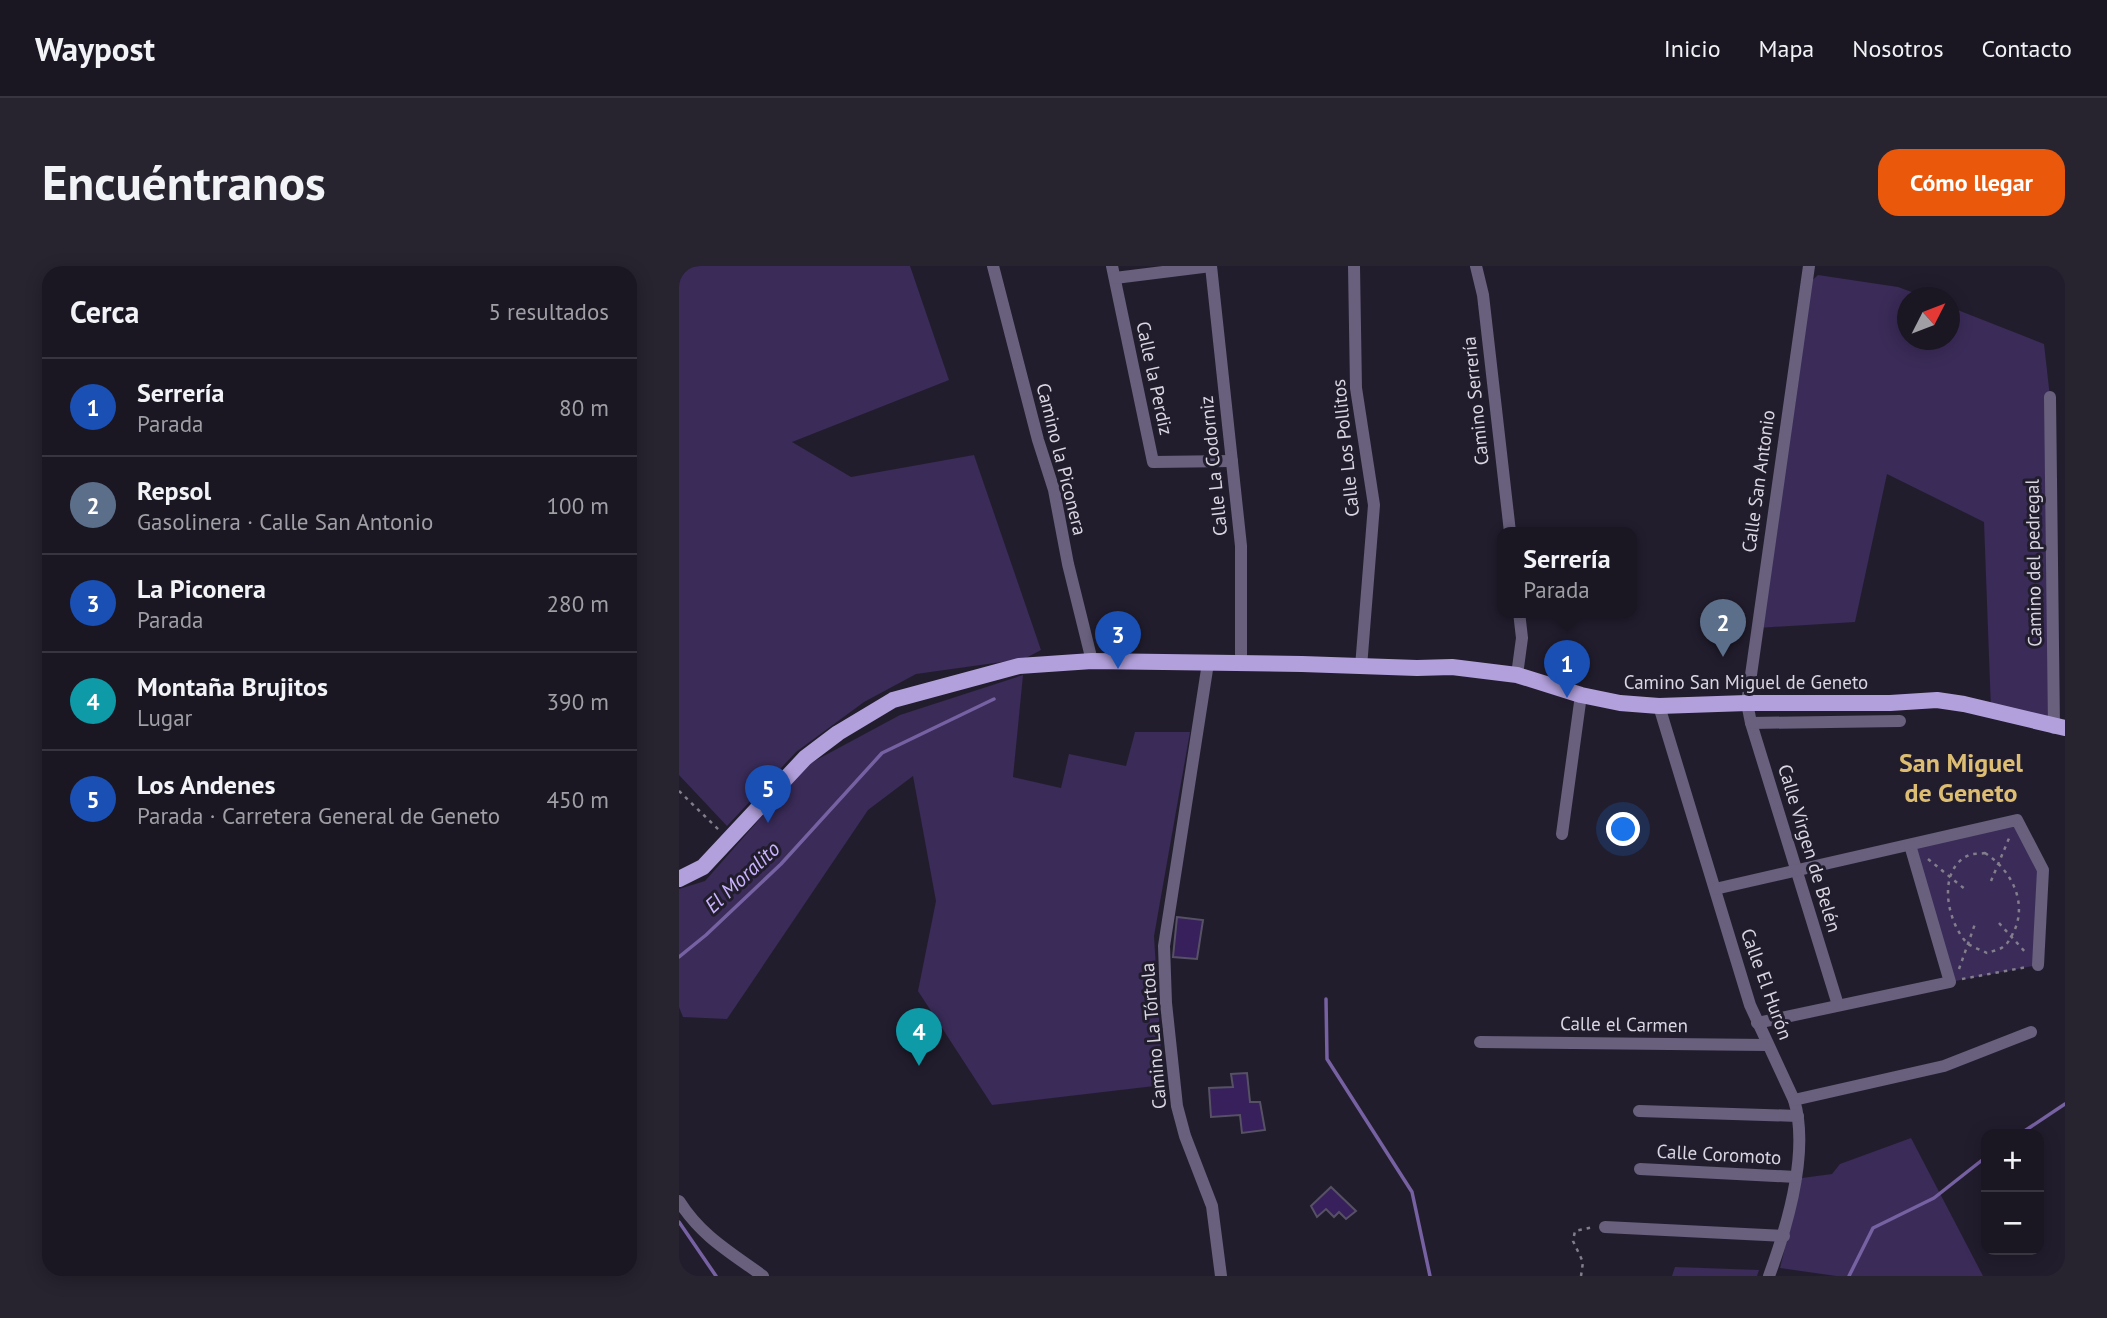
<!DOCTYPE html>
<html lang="es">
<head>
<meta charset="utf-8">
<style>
	:root { --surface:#1a1622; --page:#27232f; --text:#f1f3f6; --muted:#9f9fa5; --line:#383540; --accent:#ea580c }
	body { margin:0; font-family:"PT Sans",sans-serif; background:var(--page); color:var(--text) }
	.controls { position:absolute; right:21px; bottom:21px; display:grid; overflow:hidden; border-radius:14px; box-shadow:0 4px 18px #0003 }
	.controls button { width:63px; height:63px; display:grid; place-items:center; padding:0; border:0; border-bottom:2px solid var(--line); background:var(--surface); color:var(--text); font:35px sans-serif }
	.compass { position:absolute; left:1218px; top:21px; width:63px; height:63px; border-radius:50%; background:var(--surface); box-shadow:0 4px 18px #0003; rotate:48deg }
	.you { position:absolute; left:945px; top:564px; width:24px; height:24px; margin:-18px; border:5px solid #fff; border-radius:50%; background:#1a73e8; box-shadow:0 0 0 10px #1a73e833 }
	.badge { display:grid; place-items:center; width:46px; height:46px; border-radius:50%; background:var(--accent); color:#fff; font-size:23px; font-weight:700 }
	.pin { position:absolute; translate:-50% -58px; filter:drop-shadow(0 2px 4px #0008) }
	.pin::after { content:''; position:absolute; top:37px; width:24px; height:21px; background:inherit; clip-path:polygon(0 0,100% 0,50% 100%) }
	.popup { position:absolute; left:818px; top:261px; width:140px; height:91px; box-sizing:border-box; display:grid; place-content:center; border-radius:14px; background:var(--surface); filter:drop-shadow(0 2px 5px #0005); font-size:23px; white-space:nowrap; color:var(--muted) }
	.popup b { font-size:26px; color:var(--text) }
	.popup::after { content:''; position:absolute; left:50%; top:100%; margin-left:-14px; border:14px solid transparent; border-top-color:var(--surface) }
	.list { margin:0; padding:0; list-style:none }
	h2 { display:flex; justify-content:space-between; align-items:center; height:91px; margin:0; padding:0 28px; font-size:30px }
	h2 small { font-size:23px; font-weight:400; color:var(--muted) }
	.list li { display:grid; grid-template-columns:46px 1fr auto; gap:21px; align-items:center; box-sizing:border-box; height:98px; padding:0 28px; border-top:2px solid var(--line) }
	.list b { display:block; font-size:26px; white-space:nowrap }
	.list p { margin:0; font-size:23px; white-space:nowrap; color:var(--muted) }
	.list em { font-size:23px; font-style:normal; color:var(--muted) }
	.map { position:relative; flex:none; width:1386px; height:1010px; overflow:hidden; border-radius:21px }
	header { display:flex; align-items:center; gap:42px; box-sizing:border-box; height:98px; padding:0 35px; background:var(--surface); border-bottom:2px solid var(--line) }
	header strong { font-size:33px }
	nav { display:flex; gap:38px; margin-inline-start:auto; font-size:24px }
	.intro { display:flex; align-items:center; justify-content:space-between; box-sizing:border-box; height:168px; padding:0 42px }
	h1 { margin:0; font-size:49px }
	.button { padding:18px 32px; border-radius:21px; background:var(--accent); color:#fff; font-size:24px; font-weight:700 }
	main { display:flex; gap:42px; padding:0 42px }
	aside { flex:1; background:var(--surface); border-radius:21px; box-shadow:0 4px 18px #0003 }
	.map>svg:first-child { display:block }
	.green { fill:#3a2b58 }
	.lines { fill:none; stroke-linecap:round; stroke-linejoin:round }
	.stream { stroke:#7661a3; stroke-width:3.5 }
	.building { fill:#37205c; stroke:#565164; stroke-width:2 }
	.path { stroke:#827e8b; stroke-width:2.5; stroke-dasharray:3.5 5; stroke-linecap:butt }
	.minor { stroke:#68607d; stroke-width:12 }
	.major { stroke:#b2a0dc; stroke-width:16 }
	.labels { text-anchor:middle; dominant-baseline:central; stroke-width:6; stroke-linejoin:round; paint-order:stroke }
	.street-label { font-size:19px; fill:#d9d6e1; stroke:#221d2d }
	.water-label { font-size:21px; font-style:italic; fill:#c9b3fe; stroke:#221d2d }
	.district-label { font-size:26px; font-weight:bold; fill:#dcbd72; stroke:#221d2d }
</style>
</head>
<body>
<header>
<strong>Waypost</strong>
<nav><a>Inicio</a><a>Mapa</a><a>Nosotros</a><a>Contacto</a></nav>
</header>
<div class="intro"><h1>Encuéntranos</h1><a class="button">Cómo llegar</a></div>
<main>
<aside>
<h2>Cerca<small>5 resultados</small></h2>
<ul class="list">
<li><span class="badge" style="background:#1a4fb4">1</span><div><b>Serrería</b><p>Parada</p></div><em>80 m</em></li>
<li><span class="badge" style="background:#5c6f8a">2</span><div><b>Repsol</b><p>Gasolinera · Calle San Antonio</p></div><em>100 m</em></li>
<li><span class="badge" style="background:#1a4fb4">3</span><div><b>La Piconera</b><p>Parada</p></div><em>280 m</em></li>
<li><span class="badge" style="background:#0f9aa8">4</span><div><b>Montaña Brujitos</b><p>Lugar</p></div><em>390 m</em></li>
<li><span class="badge" style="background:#1a4fb4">5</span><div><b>Los Andenes</b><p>Parada · Carretera General de Geneto</p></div><em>450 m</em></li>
</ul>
</aside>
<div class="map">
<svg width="1386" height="1010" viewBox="0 0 1386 1010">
	<rect width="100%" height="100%" fill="#221d2d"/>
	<g class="green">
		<polygon points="0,0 231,0 270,114 113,176 172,211 295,189 362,384 345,393 237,408 185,436 117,486 48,560 0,509"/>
		<polygon points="1139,9 1219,21 1246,31 1228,32 1228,74 1270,74 1271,41 1365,78 1371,131 1380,462 1312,444 1305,256 1208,208 1176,356 1078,362 1127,20"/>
		<polygon points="344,409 334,511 382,522 390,488 447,500 456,466 511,466 475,670 484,819 313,839 239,725 257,635 234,510 189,544 48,753 4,751 0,741 0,623 26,615 128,499 221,449"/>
		<polygon points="1338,554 1364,604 1359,699 1271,716 1231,579"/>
		<polygon points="1232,872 1304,1010 1157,1010 1101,1002 1123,912 1153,908 1161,898"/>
		<polygon points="996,1001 1080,1004 1078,1010 993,1010"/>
	</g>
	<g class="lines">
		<g class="stream">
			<polyline points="0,691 27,669 102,598 203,487 315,433"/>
			<polyline points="647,733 648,793 733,926 751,1010"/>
			<polyline points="1341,868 1386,838"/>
			<polyline points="0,956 37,1010"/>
			<polyline points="1170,1010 1194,962 1255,932 1307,891"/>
		</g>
	</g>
	<g class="building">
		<polygon points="498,651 524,654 518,693 494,691"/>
		<polygon points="568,807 571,836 581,836 586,864 563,867 561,849 532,851 530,822 554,821 552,808"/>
		<polygon points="652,921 677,945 667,953 660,946 655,951 647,943 638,951 632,940"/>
	</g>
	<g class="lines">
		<g class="path">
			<polyline points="0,525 40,564"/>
			<path d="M1306 587C1331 603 1348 634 1336 663 1333 669 1330 677 1324 681 1320 684 1313 685 1308 687 1302 684 1293 681 1288 677 1268 656 1257 604 1290 589 1294 587 1302 588 1306 587Z"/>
			<polyline points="1249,593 1287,624"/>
			<polyline points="1312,615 1331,570"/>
			<polyline points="1320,657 1348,688"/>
			<polyline points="1280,703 1296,658"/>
			<polyline points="1283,713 1348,701"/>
			<polyline points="902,1010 904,996 894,975 896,965 915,961"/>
		</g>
		<g class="minor">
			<polyline points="314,0 359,174 375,224 389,298 413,395"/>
			<polyline points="433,0 474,196 553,195"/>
			<polyline points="532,0 562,280 562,397"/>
			<polyline points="675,0 677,122 695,239 682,401"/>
			<polyline points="797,0 804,29 831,266"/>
			<polyline points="1130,0 1068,437 1072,457 1159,739"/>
			<polyline points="436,12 532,0"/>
			<polyline points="1371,131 1375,462"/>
			<polyline points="529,397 485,680 487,737 498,840 506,870 533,940 542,1010"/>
			<polyline points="838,409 843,372 840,346"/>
			<path d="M980 440 1071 739 1115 834C1131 886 1108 961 1090 1010"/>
			<polyline points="1072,457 1221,455"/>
			<polyline points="883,568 902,429"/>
			<polyline points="1036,623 1338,554 1364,604 1359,699"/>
			<polyline points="1078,757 1271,716 1231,579"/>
			<polyline points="801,776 1088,779"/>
			<polyline points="1115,834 1265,800 1352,766"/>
			<polyline points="960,845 1119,850"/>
			<polyline points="961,903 1117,911"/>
			<path d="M0 935C22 970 51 986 84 1010"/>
			<polyline points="926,961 1105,970"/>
		</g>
		<polyline class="major" points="0,613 24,601 126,492 159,467 214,434 340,400 413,395 623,398 738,402 773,401 838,409 902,429 941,437 980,440 1068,437 1211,437 1258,434 1285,438 1386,462"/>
	</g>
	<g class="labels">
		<g class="street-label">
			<text transform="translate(476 112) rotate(78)">Calle la Perdiz</text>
			<text transform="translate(796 135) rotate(-96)">Camino Serrería</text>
			<text transform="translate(666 182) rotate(-96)">Calle Los Pollitos</text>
			<text transform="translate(383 193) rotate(76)">Camino la Piconera</text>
			<text transform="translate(534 200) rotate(-96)">Calle La Codorniz</text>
			<text transform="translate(1079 215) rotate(-82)">Calle San Antonio</text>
			<text transform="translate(1354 297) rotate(-91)">Camino del pedregal</text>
			<text x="1067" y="416">Camino San Miguel de Geneto</text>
			<text transform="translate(1131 582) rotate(73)">Calle Virgen de Belén</text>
			<text transform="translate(1088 718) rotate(70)">Calle El Hurón</text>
			<text transform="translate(945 758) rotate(1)">Calle el Carmen</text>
			<text transform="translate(474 770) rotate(-95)">Camino La Tórtola</text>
			<text transform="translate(1040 888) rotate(3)">Calle Coromoto</text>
		</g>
		<g class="water-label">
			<text transform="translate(63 611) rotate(-43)">El Moralito</text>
		</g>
		<g class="district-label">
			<text x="1282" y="496">San Miguel<tspan x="1282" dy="30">de Geneto</tspan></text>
		</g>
	</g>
</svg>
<div class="controls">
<button>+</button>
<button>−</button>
</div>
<svg class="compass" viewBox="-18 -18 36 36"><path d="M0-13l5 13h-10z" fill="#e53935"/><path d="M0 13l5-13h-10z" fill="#9f9fa5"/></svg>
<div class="you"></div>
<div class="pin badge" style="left:888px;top:432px;background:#1a4fb4">1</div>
<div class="popup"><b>Serrería</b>Parada</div>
<div class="pin badge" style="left:1044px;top:391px;background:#5c6f8a">2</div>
<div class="pin badge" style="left:439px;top:403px;background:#1a4fb4">3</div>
<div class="pin badge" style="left:240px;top:800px;background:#0f9aa8">4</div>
<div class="pin badge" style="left:89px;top:557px;background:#1a4fb4">5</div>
</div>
</main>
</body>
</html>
